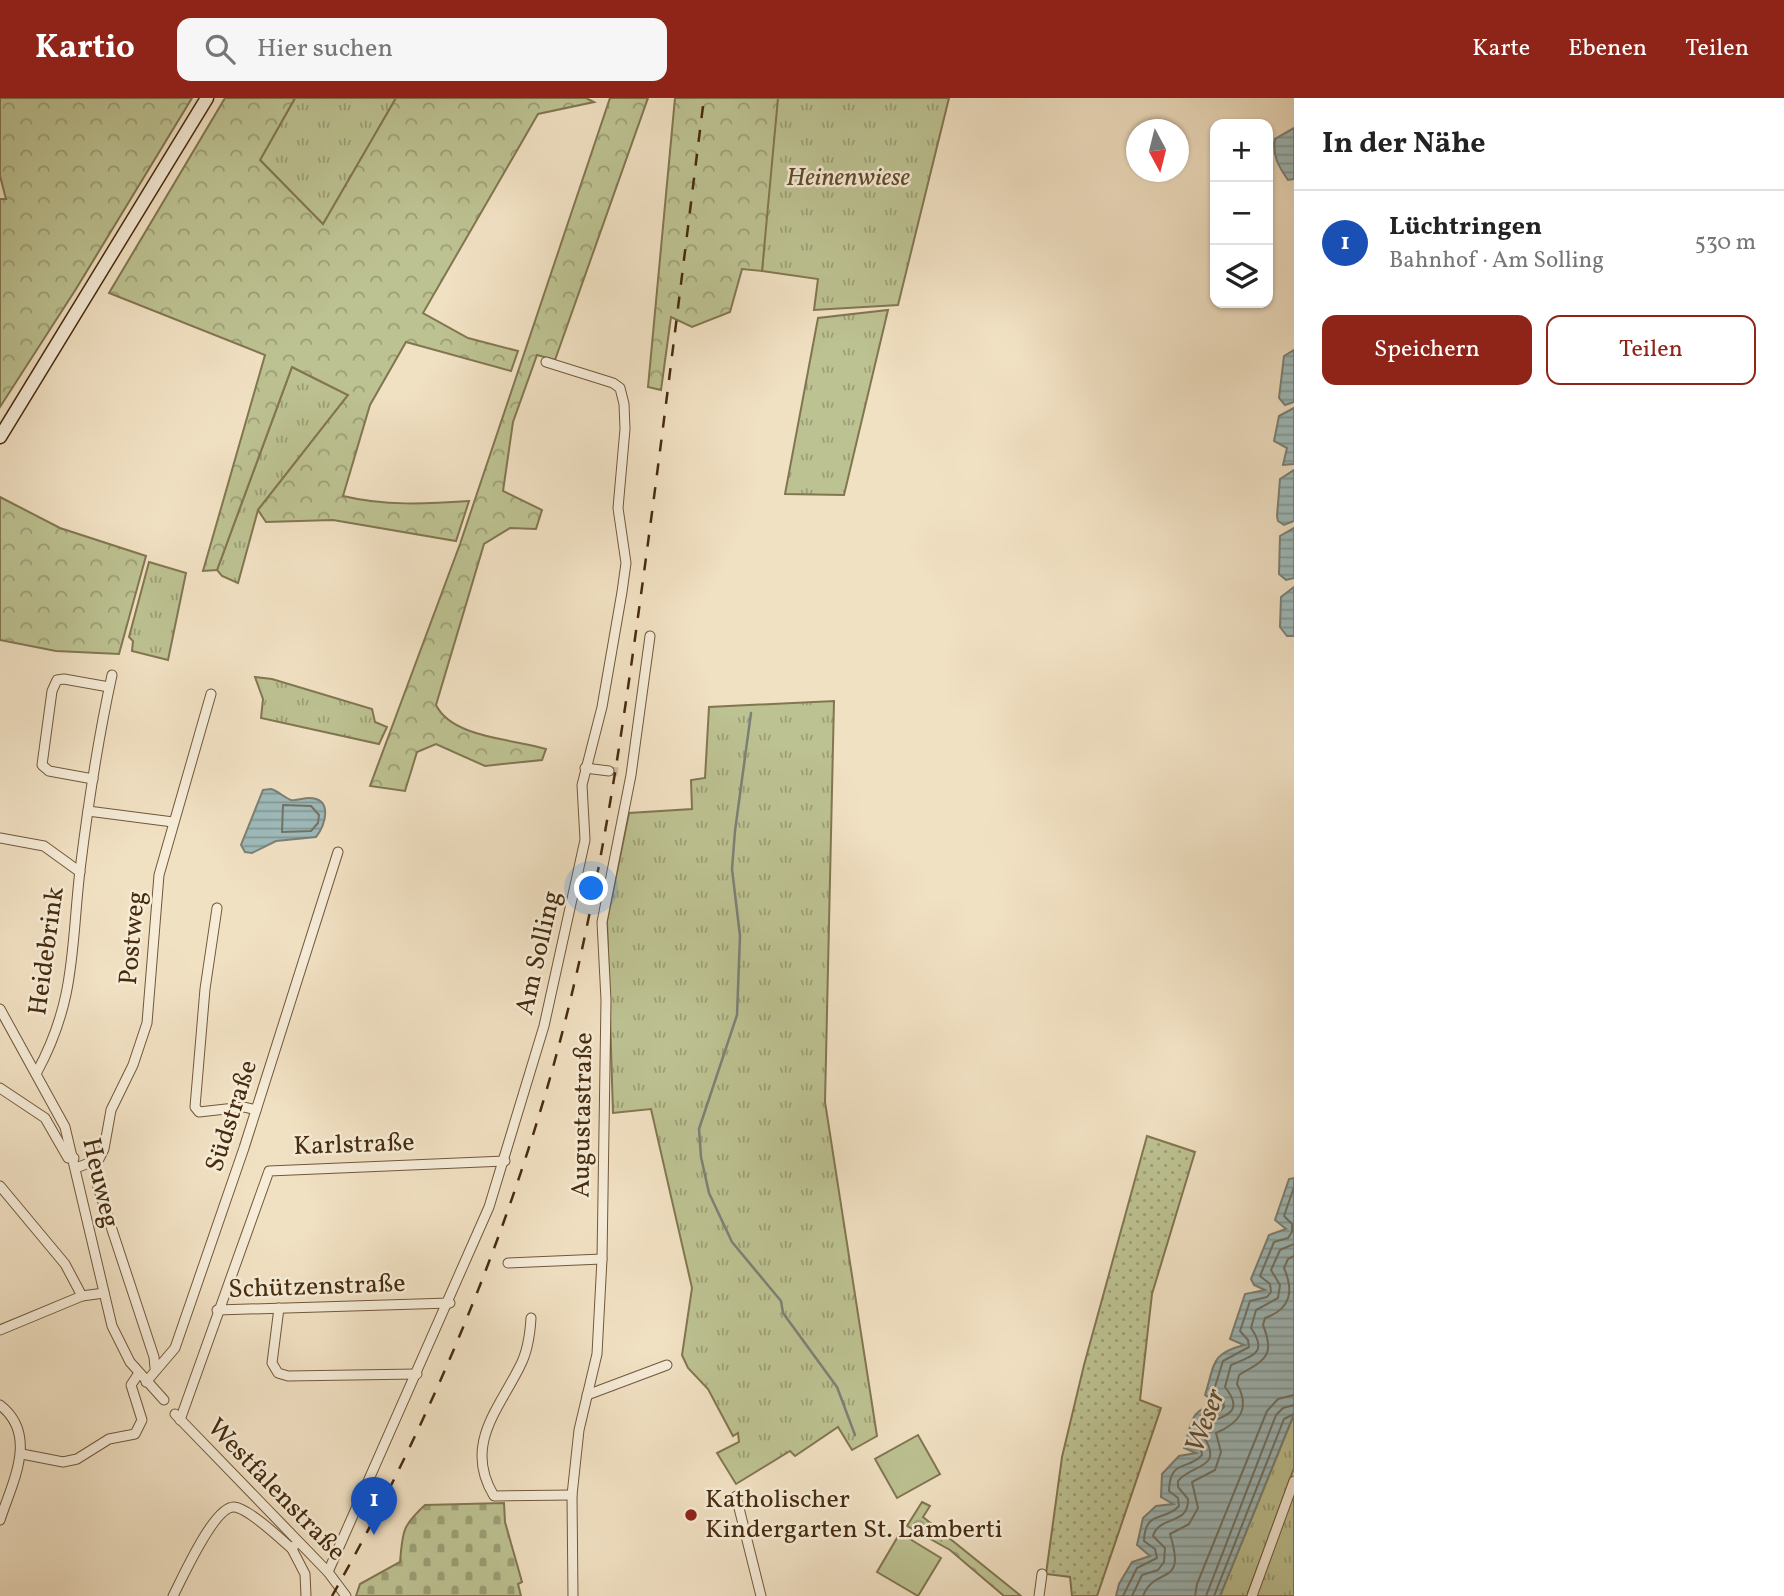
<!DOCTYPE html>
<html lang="de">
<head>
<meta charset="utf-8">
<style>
	:root { --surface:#fff; --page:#f6f6f6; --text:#222; --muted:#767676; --line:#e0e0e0; --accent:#8f2418 }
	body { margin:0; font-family:Vollkorn,serif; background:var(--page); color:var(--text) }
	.controls { position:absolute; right:21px; top:21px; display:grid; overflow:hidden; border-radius:14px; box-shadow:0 2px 5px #0004 }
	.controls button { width:63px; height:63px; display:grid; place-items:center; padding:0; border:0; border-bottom:2px solid var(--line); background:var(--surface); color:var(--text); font:35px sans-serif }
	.compass { position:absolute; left:1126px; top:21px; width:63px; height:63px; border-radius:50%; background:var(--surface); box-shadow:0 2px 5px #0004; rotate:173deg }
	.you { position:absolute; left:592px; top:791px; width:24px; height:24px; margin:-18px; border:5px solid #fff; border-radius:50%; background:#1a73e8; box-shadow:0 0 0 10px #1a73e833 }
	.badge { display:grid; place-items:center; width:46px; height:46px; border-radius:50%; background:var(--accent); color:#fff; font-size:23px; font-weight:700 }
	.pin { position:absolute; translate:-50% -58px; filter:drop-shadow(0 2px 4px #0008) }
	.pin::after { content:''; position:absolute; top:37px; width:24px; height:21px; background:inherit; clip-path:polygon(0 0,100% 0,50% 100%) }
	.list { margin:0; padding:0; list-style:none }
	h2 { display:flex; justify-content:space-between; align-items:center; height:91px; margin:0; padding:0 28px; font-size:30px }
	h2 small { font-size:23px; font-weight:400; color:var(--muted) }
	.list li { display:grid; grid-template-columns:46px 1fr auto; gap:21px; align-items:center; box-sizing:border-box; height:105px; padding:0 28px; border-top:2px solid var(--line) }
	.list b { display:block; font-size:26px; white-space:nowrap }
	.list p { margin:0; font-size:23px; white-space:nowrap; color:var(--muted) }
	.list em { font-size:23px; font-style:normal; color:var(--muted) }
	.actions { display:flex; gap:14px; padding:21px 28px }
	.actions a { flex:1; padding:16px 0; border:2px solid var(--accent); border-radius:14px; text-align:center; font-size:24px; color:var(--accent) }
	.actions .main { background:var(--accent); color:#fff }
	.icon { flex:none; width:38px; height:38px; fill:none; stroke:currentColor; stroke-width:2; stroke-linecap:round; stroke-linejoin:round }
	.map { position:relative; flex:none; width:1294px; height:1498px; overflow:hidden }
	header { display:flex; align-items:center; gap:42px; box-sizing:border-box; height:98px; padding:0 35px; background:var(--accent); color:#fff }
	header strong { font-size:33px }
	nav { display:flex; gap:38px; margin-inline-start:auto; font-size:24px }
	.search { width:490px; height:63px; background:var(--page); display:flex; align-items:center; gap:18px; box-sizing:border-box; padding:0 24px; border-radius:14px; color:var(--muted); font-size:26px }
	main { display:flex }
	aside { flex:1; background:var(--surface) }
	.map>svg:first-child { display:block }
	.grass { fill:url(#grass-tufts); stroke:#827650; stroke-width:2 }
	.forest { fill:url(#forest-crowns); stroke:#827650; stroke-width:2 }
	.cemetery { fill:url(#cemetery-stones); stroke:#827650; stroke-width:2 }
	.garden { fill:url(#garden-dots); stroke:#827650; stroke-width:2 }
	.pitch { fill:#bdc292; stroke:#827650; stroke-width:2 }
	.water { fill:url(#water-rules); stroke:#7b8176; stroke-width:2 }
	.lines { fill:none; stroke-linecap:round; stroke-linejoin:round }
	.shore { stroke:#727364; stroke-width:2 }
	.stream { stroke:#7b8176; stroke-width:2.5 }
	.street-tunnel { stroke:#cfbd9f; stroke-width:9; stroke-dasharray:9 4.5; stroke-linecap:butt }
	.street-casing { stroke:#71583a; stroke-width:11 }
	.secondary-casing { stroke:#462b0d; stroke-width:15 }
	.street { stroke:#f6ecd8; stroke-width:9 }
	.secondary { stroke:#f6ecd8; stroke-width:12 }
	.rail { stroke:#462b0d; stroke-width:2.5; stroke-dasharray:12 12; stroke-linecap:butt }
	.poi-dot { fill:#8f2418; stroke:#f6ecd8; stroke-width:2.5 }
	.labels { text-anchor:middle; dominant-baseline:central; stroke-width:5; stroke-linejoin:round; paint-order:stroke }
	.park-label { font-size:26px; font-style:italic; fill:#5e4928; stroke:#f6ecd8 }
	.street-label { font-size:26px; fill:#462b0d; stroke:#f6ecd8 }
	.poi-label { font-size:26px; fill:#462b0d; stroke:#f6ecd8; text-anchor:start }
	.water-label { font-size:28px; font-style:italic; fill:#5c4f39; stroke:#f6ecd8 }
</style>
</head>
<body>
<header>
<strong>Kartio</strong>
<div class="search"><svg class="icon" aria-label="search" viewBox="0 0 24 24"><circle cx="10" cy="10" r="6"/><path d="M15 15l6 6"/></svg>Hier suchen</div>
<nav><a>Karte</a><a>Ebenen</a><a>Teilen</a></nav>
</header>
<main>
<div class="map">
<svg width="1294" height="1498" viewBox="0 0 1294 1498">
	<defs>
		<pattern id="grass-tufts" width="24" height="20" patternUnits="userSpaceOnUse" patternTransform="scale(1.75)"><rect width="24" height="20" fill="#bdc292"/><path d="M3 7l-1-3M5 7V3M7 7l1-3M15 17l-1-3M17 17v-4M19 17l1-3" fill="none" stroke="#9b9e76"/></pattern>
		<pattern id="forest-crowns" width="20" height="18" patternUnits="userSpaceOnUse" patternTransform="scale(1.75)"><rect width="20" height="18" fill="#bdc292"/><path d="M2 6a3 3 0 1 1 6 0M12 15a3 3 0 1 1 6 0" fill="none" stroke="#9b9e76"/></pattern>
		<pattern id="cemetery-stones" width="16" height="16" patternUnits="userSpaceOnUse" patternTransform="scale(1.75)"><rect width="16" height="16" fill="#bdc292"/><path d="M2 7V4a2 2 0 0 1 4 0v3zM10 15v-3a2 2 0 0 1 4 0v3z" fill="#9b9e76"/></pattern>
		<pattern id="garden-dots" width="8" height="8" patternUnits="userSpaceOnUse" patternTransform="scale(1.75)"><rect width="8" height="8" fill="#bdc292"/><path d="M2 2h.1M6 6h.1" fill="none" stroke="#9b9e76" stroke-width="1.8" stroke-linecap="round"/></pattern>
		<pattern id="water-rules" width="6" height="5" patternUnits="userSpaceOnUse" patternTransform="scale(1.75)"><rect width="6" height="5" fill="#9ebbbc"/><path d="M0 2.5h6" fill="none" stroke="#839897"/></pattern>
	</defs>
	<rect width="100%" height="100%" fill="#f1e1c3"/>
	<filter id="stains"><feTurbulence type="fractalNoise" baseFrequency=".00286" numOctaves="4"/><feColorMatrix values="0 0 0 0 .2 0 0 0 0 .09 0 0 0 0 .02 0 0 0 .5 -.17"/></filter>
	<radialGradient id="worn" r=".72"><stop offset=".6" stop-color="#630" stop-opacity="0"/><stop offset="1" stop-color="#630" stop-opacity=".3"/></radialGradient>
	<g class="grass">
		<polygon points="295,0 396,0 323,127 260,62"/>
		<polygon points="728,0 949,0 898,207 814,212 818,181 762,173 764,149"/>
		<polygon points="888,212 844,397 785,396 818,220"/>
		<polygon points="292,269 348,297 258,412 238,485 222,478 217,472"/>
		<polygon points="149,464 186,475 168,562 132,553 133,543 129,539"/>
		<polygon points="255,579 272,581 372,611 375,624 387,629 379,646 261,620 263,601"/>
		<polygon points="834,603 825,1004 877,1338 852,1352 838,1329 795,1358 790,1353 736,1386 717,1355 739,1344 738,1335 733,1338 708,1291 688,1270 682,1257 692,1190 651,1011 613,1015 607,823 629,715 692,711 691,682 705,680 709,609"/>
		<polygon points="1294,1316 1294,1370 1247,1498 1220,1498"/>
		<polygon points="1294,1394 1294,1498 1256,1498"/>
	</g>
	<g class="forest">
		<polygon points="0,0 192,0 76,191 0,309 0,101 6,101 0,78"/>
		<path d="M225 0H295L260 62 323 126 396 0H586L594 4 538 16 423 215 468 240 518 253 511 273 406 244 370 307 343 398C384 408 427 406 469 403L456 443 333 422 266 424 258 412 348 297 292 269 217 472 203 473 265 257 109 195Z"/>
		<path d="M610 0H648L555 262 537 257 513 324 503 393 542 412 536 431 510 430 484 446 436 607C452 640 514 641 546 651L542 662 485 668 436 646 417 654 405 693 370 688 460 446Z"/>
		<polygon points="675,0 778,0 762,173 742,171 730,214 692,229 671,219 661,292 648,289"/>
		<polygon points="0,399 60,430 146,458 119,556 56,553 0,542"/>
		<polygon points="922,1404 930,1408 923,1419 1021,1498 1004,1498 950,1452 907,1428"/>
	</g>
	<path class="cemetery" d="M504 1405 505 1424 522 1484 518 1486 521 1498H356L360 1486 400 1464C403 1434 401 1429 425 1407Z"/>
	<polygon class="garden" points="1147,1038 1195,1054 1152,1196 1140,1302 1161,1310 1097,1498 1072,1498 1070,1479 1046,1476 1062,1359 1084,1267"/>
	<g class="pitch">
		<polygon points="918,1337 940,1376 897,1400 875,1361"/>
		<polygon points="900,1435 941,1460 918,1498 877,1474"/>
	</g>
	<g class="water">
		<path d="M1294 30V81L1288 82C1279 69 1272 58 1275 41Z"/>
		<polygon points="1294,252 1294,304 1285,307 1279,300 1284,258"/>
		<polygon points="1294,310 1294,366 1283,367 1287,350 1274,343 1279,318"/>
		<polygon points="1294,372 1294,423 1284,427 1278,423 1277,418 1280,381"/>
		<polygon points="1294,430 1294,480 1286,482 1279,476 1280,438"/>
		<polygon points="1294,489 1294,538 1287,538 1280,529 1281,499"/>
		<path d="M271 691C278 693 285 700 291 702 297 703 303 700 309 700 333 700 326 727 316 739L276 743 252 755 245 754 241 747 263 692Z"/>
		<path d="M1294 1080V1316L1220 1498H1116L1119 1486 1132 1464 1150 1458 1137 1447 1143 1420 1156 1408 1173 1406 1161 1399 1162 1376 1179 1358 1196 1355 1184 1350C1192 1325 1189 1310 1218 1307L1205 1297C1215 1266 1210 1256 1244 1247L1230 1241 1245 1196 1265 1192 1254 1187 1251 1181 1269 1137 1286 1131 1275 1122 1289 1081Z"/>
	</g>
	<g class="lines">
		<g class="shore">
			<polygon points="283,707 311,708 319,717 318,725 311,733 282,734"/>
			<path d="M1123 1498 1137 1470 1157 1460 1155 1451 1144 1443C1145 1411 1165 1424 1179 1408L1178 1400 1169 1393C1170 1360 1188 1373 1202 1357L1201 1350 1194 1343 1202 1317 1219 1314 1224 1309 1223 1301 1214 1292 1223 1263 1249 1249 1248 1242 1240 1233 1250 1203 1267 1199 1271 1194 1270 1186 1260 1178 1274 1144 1288 1140 1292 1134V1126L1284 1118 1294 1089"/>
			<path d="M1132 1498 1142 1477 1158 1472 1164 1464 1165 1450 1153 1438C1159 1417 1189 1428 1188 1401L1178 1389V1383C1192 1366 1224 1371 1204 1339L1208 1325C1228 1317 1244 1313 1225 1289L1231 1267C1251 1258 1269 1256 1251 1230L1256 1212 1278 1200 1280 1187 1271 1172 1280 1152 1294 1146"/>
			<path d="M1143 1498C1156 1466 1187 1491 1170 1436L1189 1426 1198 1410 1192 1384 1215 1372 1221 1354 1216 1335C1239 1325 1251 1311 1237 1286L1239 1277C1264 1262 1276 1259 1263 1227L1265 1220C1291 1211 1294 1193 1284 1170L1288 1161 1294 1158"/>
			<polyline points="1195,1498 1197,1486 1267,1313 1278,1301 1294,1297"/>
			<polyline points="1206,1498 1276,1317 1283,1310 1294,1307"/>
			<polyline points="1214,1498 1284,1321 1294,1316"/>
		</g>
		<polyline class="stream" points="751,615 735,733 732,771 740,838 737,917 699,1031 701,1059 709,1095 732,1144 781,1203 783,1215 837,1289 855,1337"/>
		<polyline class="street-tunnel" points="609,673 619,674"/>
		<defs>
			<g id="street">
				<polyline points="585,670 609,673"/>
				<polyline points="93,681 49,673 42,667 52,593 57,582 64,581 109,589"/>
				<polyline points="88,713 173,724"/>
				<polyline points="0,740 44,748 80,774"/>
				<polyline points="217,810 205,891 195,1009 199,1014 244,1009 256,1012"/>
				<polyline points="0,911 65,1029 112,1228 130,1264 164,1302"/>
				<path d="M37 974C76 902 71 850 80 772 88 707 98 641 112 577"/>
				<polyline points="0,990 45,1020 68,1060 74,1060"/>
				<polyline points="76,1070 99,1061 104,1051 111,1012 133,967 147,925 159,777 211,596"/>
				<polyline points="95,1080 154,1259 155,1270"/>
				<polyline points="0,1088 65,1166 82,1198"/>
				<polyline points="508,1165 602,1161"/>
				<polyline points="279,1210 272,1265 278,1275 288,1278 417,1276"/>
				<polyline points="217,1212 450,1205"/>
				<path d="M531 1220C530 1237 528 1253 520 1268 499 1311 463 1347 494 1398L572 1397"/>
				<polyline points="0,1232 82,1198 104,1195"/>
				<polyline points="146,1284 175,1250 244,1050 338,754"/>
				<polyline points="587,1297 667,1267"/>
				<path d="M0 1307C39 1337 12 1385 0 1422"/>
				<polyline points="175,1316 328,1474 346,1498"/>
				<polyline points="180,1322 269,1073 505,1063"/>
				<polyline points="22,1356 63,1364 77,1361 109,1341 135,1336 142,1322 131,1287 139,1275"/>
				<polyline points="736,1398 761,1498"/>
				<polyline points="294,1448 292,1451 305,1476 306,1498"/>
				<polyline points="328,1474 489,1109 544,928 585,742 582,687 602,609 622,494 626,465 618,410 625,331 624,306 620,290 613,285 546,264"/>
				<path d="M173 1498C182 1481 214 1408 234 1409 248 1410 281 1441 292 1451"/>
				<polyline points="573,1498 572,1397 579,1332 597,1256 602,1161 606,902 602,824 631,677 650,538"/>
				<polyline points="1039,1498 1042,1476"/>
				<polyline points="1252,1498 1294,1383"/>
			</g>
			<polyline id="secondary" points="0,339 207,0"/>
		</defs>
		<use href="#street" class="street-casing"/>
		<use href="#secondary" class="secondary-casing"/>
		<use href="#street" class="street"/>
		<use href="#secondary" class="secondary"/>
		<path class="rail" d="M332 1498C424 1336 499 1159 550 980 594 824 618 665 640 504 663 336 683 168 704 0"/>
	</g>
	<circle class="poi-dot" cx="691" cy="1417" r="7"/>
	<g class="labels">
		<g class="park-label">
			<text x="848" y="80">Heinenwiese</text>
		</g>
		<g class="street-label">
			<text transform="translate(133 840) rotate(-85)">Postweg</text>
			<text transform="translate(47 853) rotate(-82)">Heidebrink</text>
			<text transform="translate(539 855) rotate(-77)">Am Solling</text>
			<text transform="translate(583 1017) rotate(-89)">Augustastraße</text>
			<text transform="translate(232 1018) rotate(-72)">Südstraße</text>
			<text transform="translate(354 1047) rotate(-2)">Karlstraße</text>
			<text transform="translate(100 1085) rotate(77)">Heuweg</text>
			<text transform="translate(317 1189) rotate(-2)">Schützenstraße</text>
			<text transform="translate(276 1392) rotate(46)">Westfalenstraße</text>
		</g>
		<g class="poi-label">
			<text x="705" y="1402">Katholischer<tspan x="705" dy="30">Kindergarten St. Lamberti</tspan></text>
		</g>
		<g class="water-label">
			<text transform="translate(1206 1323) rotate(-69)">Weser</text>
		</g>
	</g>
	<rect width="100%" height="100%" filter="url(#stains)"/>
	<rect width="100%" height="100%" fill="url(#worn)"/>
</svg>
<div class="controls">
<button>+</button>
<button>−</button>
<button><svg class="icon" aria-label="layers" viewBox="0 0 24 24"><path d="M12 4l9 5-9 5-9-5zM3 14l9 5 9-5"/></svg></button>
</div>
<svg class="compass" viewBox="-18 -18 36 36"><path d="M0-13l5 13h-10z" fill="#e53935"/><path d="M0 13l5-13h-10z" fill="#767676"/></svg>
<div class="you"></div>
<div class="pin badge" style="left:374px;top:1437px;background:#1a4fb4">1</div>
</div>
<aside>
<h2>In der Nähe<small></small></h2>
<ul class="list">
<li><span class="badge" style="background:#1a4fb4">1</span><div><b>Lüchtringen</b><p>Bahnhof · Am Solling</p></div><em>530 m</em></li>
</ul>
<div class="actions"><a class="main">Speichern</a><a>Teilen</a></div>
</aside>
</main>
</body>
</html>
